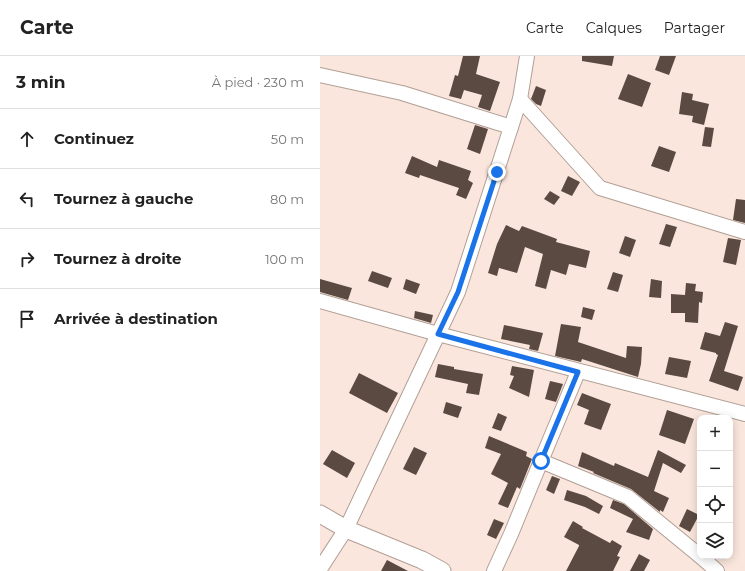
<!DOCTYPE html>
<html lang="fr">
<head>
<meta charset="utf-8">
<style>
	:root { --surface:#fff; --page:#f2f2f2; --text:#222; --muted:#767676; --line:#e0e0e0 }
	body { margin:0; font-family:Montserrat,sans-serif; background:var(--page); color:var(--text) }
	.controls { position:absolute; right:12px; bottom:12px; display:grid; overflow:hidden; border-radius:8px; box-shadow:0 2px 10px #0003 }
	.controls button { width:36px; height:36px; display:grid; place-items:center; padding:0; border:0; border-bottom:1px solid var(--line); background:var(--surface); color:var(--text); font:20px sans-serif }
	.stop { position:absolute; width:12px; height:12px; margin:-9px; border:3px solid #1a73e8; border-radius:50%; background:#fff }
	.stop.end { background:#1a73e8; border-color:#fff; box-shadow:0 1px 4px #0008 }
	.list { margin:0; padding:0; list-style:none }
	h2 { display:flex; justify-content:space-between; align-items:center; height:52px; margin:0; padding:0 16px; font-size:17px }
	h2 small { font-size:13px; font-weight:400; color:var(--muted) }
	.list li { display:grid; grid-template-columns:26px 1fr auto; gap:12px; align-items:center; box-sizing:border-box; height:60px; padding:0 16px; border-top:1px solid var(--line) }
	.list b { display:block; font-size:15px; white-space:nowrap }
	.list em { font-size:13px; font-style:normal; color:var(--muted) }
	.icon { flex:none; width:22px; height:22px; fill:none; stroke:currentColor; stroke-width:2; stroke-linecap:round; stroke-linejoin:round }
	.map { position:relative; flex:none; width:425px; height:515px; overflow:hidden }
	header { display:flex; align-items:center; gap:24px; box-sizing:border-box; height:56px; padding:0 20px; background:var(--surface); border-bottom:1px solid var(--line) }
	header strong { font-size:19px }
	nav { display:flex; gap:22px; margin-inline-start:auto; font-size:14px }
	main { display:flex }
	aside { flex:1; background:var(--surface) }
	.map>svg:first-child { display:block }
	.building { fill:#5a4a41 }
	.lines { fill:none; stroke-linecap:round; stroke-linejoin:round }
	.minor-casing { stroke:#b19f96; stroke-width:16 }
	.tertiary-casing { stroke:#b19f96; stroke-width:19 }
	.minor { stroke:#fff; stroke-width:14 }
	.tertiary { stroke:#fff; stroke-width:17 }
	.route { stroke:#1a73e8; stroke-width:5 }
</style>
</head>
<body>
<header>
<strong>Carte</strong>
<nav><a>Carte</a><a>Calques</a><a>Partager</a></nav>
</header>
<main>
<aside>
<h2>3 min<small>À pied · 230 m</small></h2>
<ul class="list">
<li><svg class="icon" aria-label="ahead" viewBox="0 0 24 24"><path d="M12 20V5M6 11l6-6 6 6"/></svg><div><b>Continuez</b></div><em>50 m</em></li>
<li><svg class="icon" aria-label="left" viewBox="0 0 24 24"><path d="M17 20v-9H6M10 6l-5 5 5 5"/></svg><div><b>Tournez à gauche</b></div><em>80 m</em></li>
<li><svg class="icon" aria-label="right" viewBox="0 0 24 24"><path d="M7 20v-9h11M14 6l5 5-5 5"/></svg><div><b>Tournez à droite</b></div><em>100 m</em></li>
<li><svg class="icon" aria-label="arrive" viewBox="0 0 24 24"><path d="M6 21V4h12l-3 4 3 4H6"/></svg><div><b>Arrivée à destination</b></div></li>
</ul>
</aside>
<div class="map">
<svg width="425" height="515" viewBox="0 0 425 515">
	<rect width="100%" height="100%" fill="#fae6dc"/>
	<g class="building">
		<polygon points="143,0 160,0 156,18 180,26 170,55 158,51 162,39 144,34 141,43 129,40 135,19 138,20"/>
		<polygon points="262,0 294,0 292,10 262,5"/>
		<polygon points="340,0 356,0 349,19 335,14"/>
		<polygon points="308,18 331,27 322,51 298,43"/>
		<polygon points="216,30 226,34 221,50 216,48 211,43"/>
		<polygon points="362,36 373,38 372,44 389,48 384,69 372,66 373,60 359,58"/>
		<polygon points="155,69 168,73 160,98 147,93"/>
		<polygon points="385,71 394,72 391,91 382,90"/>
		<polygon points="339,90 356,96 349,116 331,110"/>
		<polygon points="92,100 117,111 119,104 151,115 148,124 153,127 146,143 136,139 139,132 100,119 99,122 85,117"/>
		<polygon points="248,120 260,126 252,140 241,135"/>
		<polygon points="230,135 240,141 234,149 224,143"/>
		<polygon points="416,143 425,144 425,167 413,164"/>
		<polygon points="346,168 357,171 350,191 339,188"/>
		<polygon points="186,169 199,175 202,170 237,183 236,186 270,195 266,212 249,208 246,219 231,214 226,233 215,230 223,198 205,191 197,217 179,212 177,220 168,217 177,188"/>
		<polygon points="305,180 316,184 310,201 299,197"/>
		<polygon points="408,182 421,184 416,209 403,206"/>
		<polygon points="52,215 72,222 68,232 48,225"/>
		<polygon points="293,216 303,219 298,236 287,233"/>
		<polygon points="0,223 32,232 28,244 0,236"/>
		<polygon points="86,223 100,228 96,238 83,233"/>
		<polygon points="331,223 342,225 341,242 329,241"/>
		<polygon points="366,227 376,228 375,235 383,236 382,247 379,246 378,267 365,266 365,257 351,257 351,238 365,239"/>
		<polygon points="263,251 275,254 272,264 261,261"/>
		<polygon points="95,255 113,259 111,267 94,262"/>
		<polygon points="405,266 418,270 404,315 423,321 418,335 389,325 398,299 396,298 396,297 380,293 385,276 400,280"/>
		<polygon points="241,268 261,271 258,286 306,302 307,290 322,291 321,308 318,321 262,303 261,306 235,300"/>
		<polygon points="184,269 223,277 218,295 209,293 210,289 181,283"/>
		<polygon points="349,301 371,305 367,322 345,318"/>
		<polygon points="118,308 134,311 134,313 163,318 159,339 146,337 148,328 115,321"/>
		<polygon points="192,310 214,314 209,341 189,332 194,320 190,319"/>
		<polygon points="39,317 78,337 67,357 29,337"/>
		<polygon points="230,325 243,328 236,346 225,343"/>
		<polygon points="262,337 291,348 281,374 264,368 269,354 257,349"/>
		<polygon points="126,346 142,351 138,362 123,357"/>
		<polygon points="347,354 374,363 365,388 339,379"/>
		<polygon points="178,357 187,361 181,375 172,372"/>
		<polygon points="169,380 207,396 206,400 212,403 200,433 197,431 188,452 178,448 188,427 171,418 181,398 165,392"/>
		<polygon points="94,391 107,397 96,419 83,413"/>
		<polygon points="12,394 35,407 27,422 3,408"/>
		<polygon points="338,394 366,409 361,417 343,407 334,435 349,442 343,456 340,454 340,456 311,433 273,417 274,416 258,410 262,396 294,410 295,407 328,421"/>
		<polygon points="232,420 240,423 234,438 226,434"/>
		<polygon points="247,434 266,440 283,450 279,458 265,451 244,444"/>
		<polygon points="293,444 304,448 333,473 329,484 306,476 313,463 290,452"/>
		<polygon points="367,453 379,459 370,476 359,470"/>
		<polygon points="174,463 184,467 176,483 167,479"/>
		<polygon points="253,465 263,471 262,472 290,487 292,484 302,490 297,500 300,501 293,515 246,515 259,490 259,489 244,481"/>
		<polygon points="319,498 330,504 324,515 310,515"/>
		<polygon points="67,504 88,515 61,515"/>
	</g>
	<g class="lines">
		<defs>
			<g id="minor">
				<polyline points="0,19 82,37 191,71"/>
				<polyline points="200,43 280,132 425,176"/>
				<polyline points="0,245 118,278 425,358"/>
				<polyline points="221,405 258,316"/>
				<polyline points="380,500 397,515"/>
				<polyline points="0,513 26,473 138,236 200,43 207,0"/>
				<polyline points="174,515 191,478 221,405 308,441 380,500"/>
			</g>
			<polyline id="tertiary" points="0,458 26,473 102,504 122,515"/>
		</defs>
		<use href="#minor" class="minor-casing"/>
		<use href="#tertiary" class="tertiary-casing"/>
		<use href="#minor" class="minor"/>
		<use href="#tertiary" class="tertiary"/>
	</g>
	<g class="lines">
		<polyline class="route" points="177,116 138,236 118,278 258,316 221,405"/>
	</g>
</svg>
<div class="controls">
<button>+</button>
<button>−</button>
<button><svg class="icon" aria-label="locate" viewBox="0 0 24 24"><circle cx="12" cy="12" r="6"/><path d="M12 2v4M12 18v4M2 12h4M18 12h4"/></svg></button>
<button><svg class="icon" aria-label="layers" viewBox="0 0 24 24"><path d="M12 4l9 5-9 5-9-5zM3 14l9 5 9-5"/></svg></button>
</div>
<div class="stop" style="left:221px;top:405px"></div>
<div class="stop end" style="left:177px;top:116px"></div>
</div>
</main>
</body>
</html>
